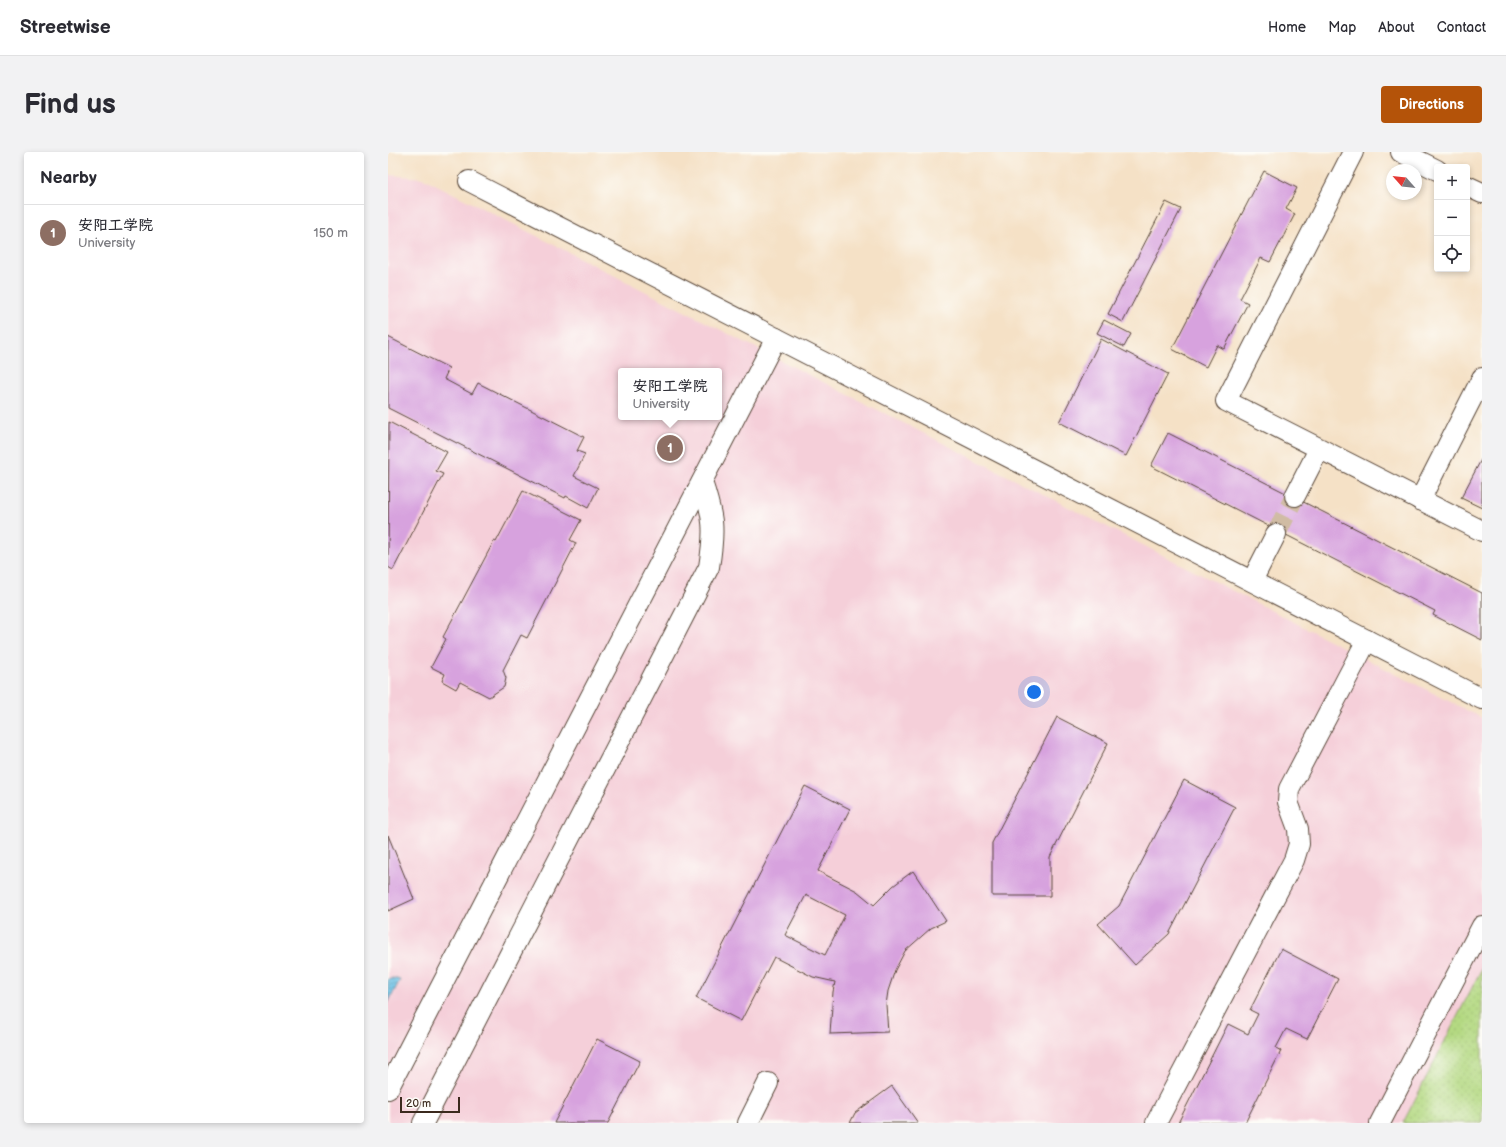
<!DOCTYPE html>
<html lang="en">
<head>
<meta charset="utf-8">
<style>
	:root { --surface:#fff; --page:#f2f2f3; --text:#2b2b33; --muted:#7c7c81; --line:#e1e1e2; --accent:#b45309 }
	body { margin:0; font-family:"Balsamiq Sans","LXGW WenKai TC",sans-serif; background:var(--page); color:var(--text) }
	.controls { position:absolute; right:12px; top:12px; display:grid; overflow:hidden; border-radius:4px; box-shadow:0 2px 6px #0003 }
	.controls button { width:36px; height:36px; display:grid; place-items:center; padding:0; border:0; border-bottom:1px solid var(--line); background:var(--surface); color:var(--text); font:20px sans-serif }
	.compass { position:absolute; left:998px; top:12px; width:36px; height:36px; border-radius:50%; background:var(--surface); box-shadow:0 2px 6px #0003; rotate:297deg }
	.scale { position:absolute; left:12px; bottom:10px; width:60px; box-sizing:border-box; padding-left:4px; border:2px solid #3b2a1e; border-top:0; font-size:11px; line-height:14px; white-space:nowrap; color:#3b2a1e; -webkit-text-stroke:3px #fdfcf7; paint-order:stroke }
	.you { position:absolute; left:646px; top:540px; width:14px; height:14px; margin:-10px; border:3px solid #fff; border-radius:50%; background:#1a73e8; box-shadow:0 0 0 6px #1a73e833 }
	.badge { display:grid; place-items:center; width:26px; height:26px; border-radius:50%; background:var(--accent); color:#fff; font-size:13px; font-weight:700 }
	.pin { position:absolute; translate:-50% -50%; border:2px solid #fff; box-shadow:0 1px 4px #0006 }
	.popup { position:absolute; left:230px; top:216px; width:104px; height:52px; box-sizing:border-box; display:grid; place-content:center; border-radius:4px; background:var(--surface); filter:drop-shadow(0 1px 3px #0005); font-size:13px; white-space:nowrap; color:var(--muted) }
	.popup b { font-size:15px; color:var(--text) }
	.popup::after { content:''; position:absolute; left:50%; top:100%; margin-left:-8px; border:8px solid transparent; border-top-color:var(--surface) }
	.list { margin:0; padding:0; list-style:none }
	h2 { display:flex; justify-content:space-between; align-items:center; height:52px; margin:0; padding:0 16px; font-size:17px }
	h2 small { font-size:13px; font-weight:400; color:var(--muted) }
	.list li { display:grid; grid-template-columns:26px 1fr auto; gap:12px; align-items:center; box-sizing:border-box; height:56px; padding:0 16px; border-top:1px solid var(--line) }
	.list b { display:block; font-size:15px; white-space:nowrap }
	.list p { margin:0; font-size:13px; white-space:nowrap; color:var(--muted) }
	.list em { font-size:13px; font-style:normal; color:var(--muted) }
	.icon { flex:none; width:22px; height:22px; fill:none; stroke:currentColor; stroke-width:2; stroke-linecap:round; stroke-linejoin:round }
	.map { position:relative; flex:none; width:1094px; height:971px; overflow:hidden; border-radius:4px }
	header { display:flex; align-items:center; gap:24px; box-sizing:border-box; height:56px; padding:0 20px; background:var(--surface); border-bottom:1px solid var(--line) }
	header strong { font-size:19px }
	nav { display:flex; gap:22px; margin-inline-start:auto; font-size:14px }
	.intro { display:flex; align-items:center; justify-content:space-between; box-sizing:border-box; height:96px; padding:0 24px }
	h1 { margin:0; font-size:28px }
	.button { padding:10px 18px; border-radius:4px; background:var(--accent); color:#fff; font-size:14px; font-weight:700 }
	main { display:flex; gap:24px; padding:0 24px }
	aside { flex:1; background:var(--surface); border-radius:4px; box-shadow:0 2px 6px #0003 }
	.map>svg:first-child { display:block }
	.built { fill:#f5cfd9; fill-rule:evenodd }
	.grass { fill:url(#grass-dots); stroke:#788250 }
	.water { fill:url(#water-rules); stroke:#527482 }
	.building { fill:#d7a2de; fill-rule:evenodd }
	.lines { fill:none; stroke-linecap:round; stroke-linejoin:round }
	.minor-tunnel { stroke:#d0bca4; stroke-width:20; stroke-dasharray:20 10; stroke-linecap:butt }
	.minor-casing { stroke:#574537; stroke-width:22 }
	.minor { stroke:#fff; stroke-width:20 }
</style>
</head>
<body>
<header>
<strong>Streetwise</strong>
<nav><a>Home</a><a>Map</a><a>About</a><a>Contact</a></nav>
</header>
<div class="intro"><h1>Find us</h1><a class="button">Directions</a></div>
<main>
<aside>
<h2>Nearby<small></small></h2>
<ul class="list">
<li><span class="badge" style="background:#8d6e63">1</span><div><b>安阳工学院</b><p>University</p></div><em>150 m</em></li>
</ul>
</aside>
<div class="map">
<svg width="1094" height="971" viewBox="0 0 1094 971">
	<defs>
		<pattern id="grass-dots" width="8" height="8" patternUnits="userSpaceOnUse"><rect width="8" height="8" fill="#b4d982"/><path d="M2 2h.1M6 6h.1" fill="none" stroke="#9cba70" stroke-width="1.8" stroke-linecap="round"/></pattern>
		<pattern id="water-rules" width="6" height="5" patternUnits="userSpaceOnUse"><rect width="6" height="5" fill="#68bfe5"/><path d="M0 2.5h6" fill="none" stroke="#579bb9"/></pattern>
	</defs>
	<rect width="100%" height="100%" fill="#fdfcf7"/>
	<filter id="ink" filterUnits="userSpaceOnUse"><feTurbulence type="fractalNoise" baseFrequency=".025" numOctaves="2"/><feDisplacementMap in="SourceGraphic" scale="8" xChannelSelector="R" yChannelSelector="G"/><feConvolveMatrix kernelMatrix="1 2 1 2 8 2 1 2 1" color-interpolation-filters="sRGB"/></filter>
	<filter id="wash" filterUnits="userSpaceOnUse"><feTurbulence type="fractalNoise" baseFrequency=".012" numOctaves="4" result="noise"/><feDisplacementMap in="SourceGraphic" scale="16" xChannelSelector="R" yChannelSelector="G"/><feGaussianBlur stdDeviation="0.9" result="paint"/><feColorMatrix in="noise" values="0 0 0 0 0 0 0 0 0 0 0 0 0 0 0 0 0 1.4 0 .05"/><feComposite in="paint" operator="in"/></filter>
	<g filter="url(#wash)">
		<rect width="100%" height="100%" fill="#f5e1c6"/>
		<path class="built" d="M0 23 35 26 1094 566V971H0ZM233 219H331V265H233Z"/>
		<polygon class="grass" points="1094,816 1094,971 1015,971"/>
		<polygon class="water" points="5,826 12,828 0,851 0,827"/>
		<g id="blocks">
			<g class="building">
				<polygon points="876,19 909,36 898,57 907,62 882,110 873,106 852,147 860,151 836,197 829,193 818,215 784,197"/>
				<polygon points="778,50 793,57 735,170 720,162"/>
				<polygon points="716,168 743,182 736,195 709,181"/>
				<polygon points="0,185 61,216 56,227 84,242 90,231 196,285 189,299 197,302 186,324 210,336 200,356 178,344 177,346 0,256"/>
				<polygon points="713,187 780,222 738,304 671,270"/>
				<polygon points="1,270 59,300 48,319 55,322 5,418 0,415"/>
				<polygon points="780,281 1094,441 1094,488 1045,463 1047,459 763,314"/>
				<polygon points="1094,306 1094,356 1073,346"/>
				<polygon points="135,339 193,368 182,388 188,391 139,486 133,483 115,518 118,526 116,535 101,545 72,530 68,537 54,529 57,522 43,515 58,487 55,485 106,389 108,390"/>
				<polygon points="669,565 720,591 662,705 662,744 604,744 604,691"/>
				<polygon points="796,628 847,655 781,782 747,813 710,772 731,754"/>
				<path d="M417 634 462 657 430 719 469 739 486 753 505 734 525 719 558 769 543 776 517 799 507 818 500 839 498 853 500 880 442 882 445 840 447 830 425 825 386 805 353 869 308 846ZM418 743 457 763 437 803 397 783Z"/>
				<polygon points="0,683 26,747 0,759"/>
				<polygon points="893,797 950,827 919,887 898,877 888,896 893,899 857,971 790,971 840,872 860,882 870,862 862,858"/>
				<polygon points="209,887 252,909 220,971 166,971"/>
				<polygon points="504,934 530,971 462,971 467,961"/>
			</g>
		</g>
	</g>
	<g filter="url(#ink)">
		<use href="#blocks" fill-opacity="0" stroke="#574537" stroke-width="1"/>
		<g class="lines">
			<polyline class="minor-tunnel" points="888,382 907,344"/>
			<defs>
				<g id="minor">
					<polyline points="965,0 838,249 1094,379"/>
					<polyline points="1013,0 1049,18"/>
					<polyline points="81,29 1094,547"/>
					<polyline points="1079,34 1094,41"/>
					<polyline points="907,344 931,297"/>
					<polyline points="1032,348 1094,226"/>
					<polyline points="864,429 888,382"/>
					<polyline points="0,937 388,186"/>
					<path d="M35 971 321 415C327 378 326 366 314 330"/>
					<polyline points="360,971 380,931"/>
					<polyline points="768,971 906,708 911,692 910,677 900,650 901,637 979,488"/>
					<polyline points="992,971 1094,774"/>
				</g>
			</defs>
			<use href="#minor" class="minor-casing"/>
			<use href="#minor" class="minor"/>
		</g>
	</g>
</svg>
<div class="controls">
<button>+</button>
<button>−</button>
<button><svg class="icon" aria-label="locate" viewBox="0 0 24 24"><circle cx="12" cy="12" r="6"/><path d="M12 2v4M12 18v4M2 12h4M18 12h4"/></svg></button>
</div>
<svg class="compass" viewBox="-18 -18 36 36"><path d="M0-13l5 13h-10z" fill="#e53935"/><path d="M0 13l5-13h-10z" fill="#7c7c81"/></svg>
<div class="scale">20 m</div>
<div class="you"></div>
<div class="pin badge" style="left:282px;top:296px;background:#8d6e63">1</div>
<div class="popup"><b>安阳工学院</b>University</div>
</div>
</main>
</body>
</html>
